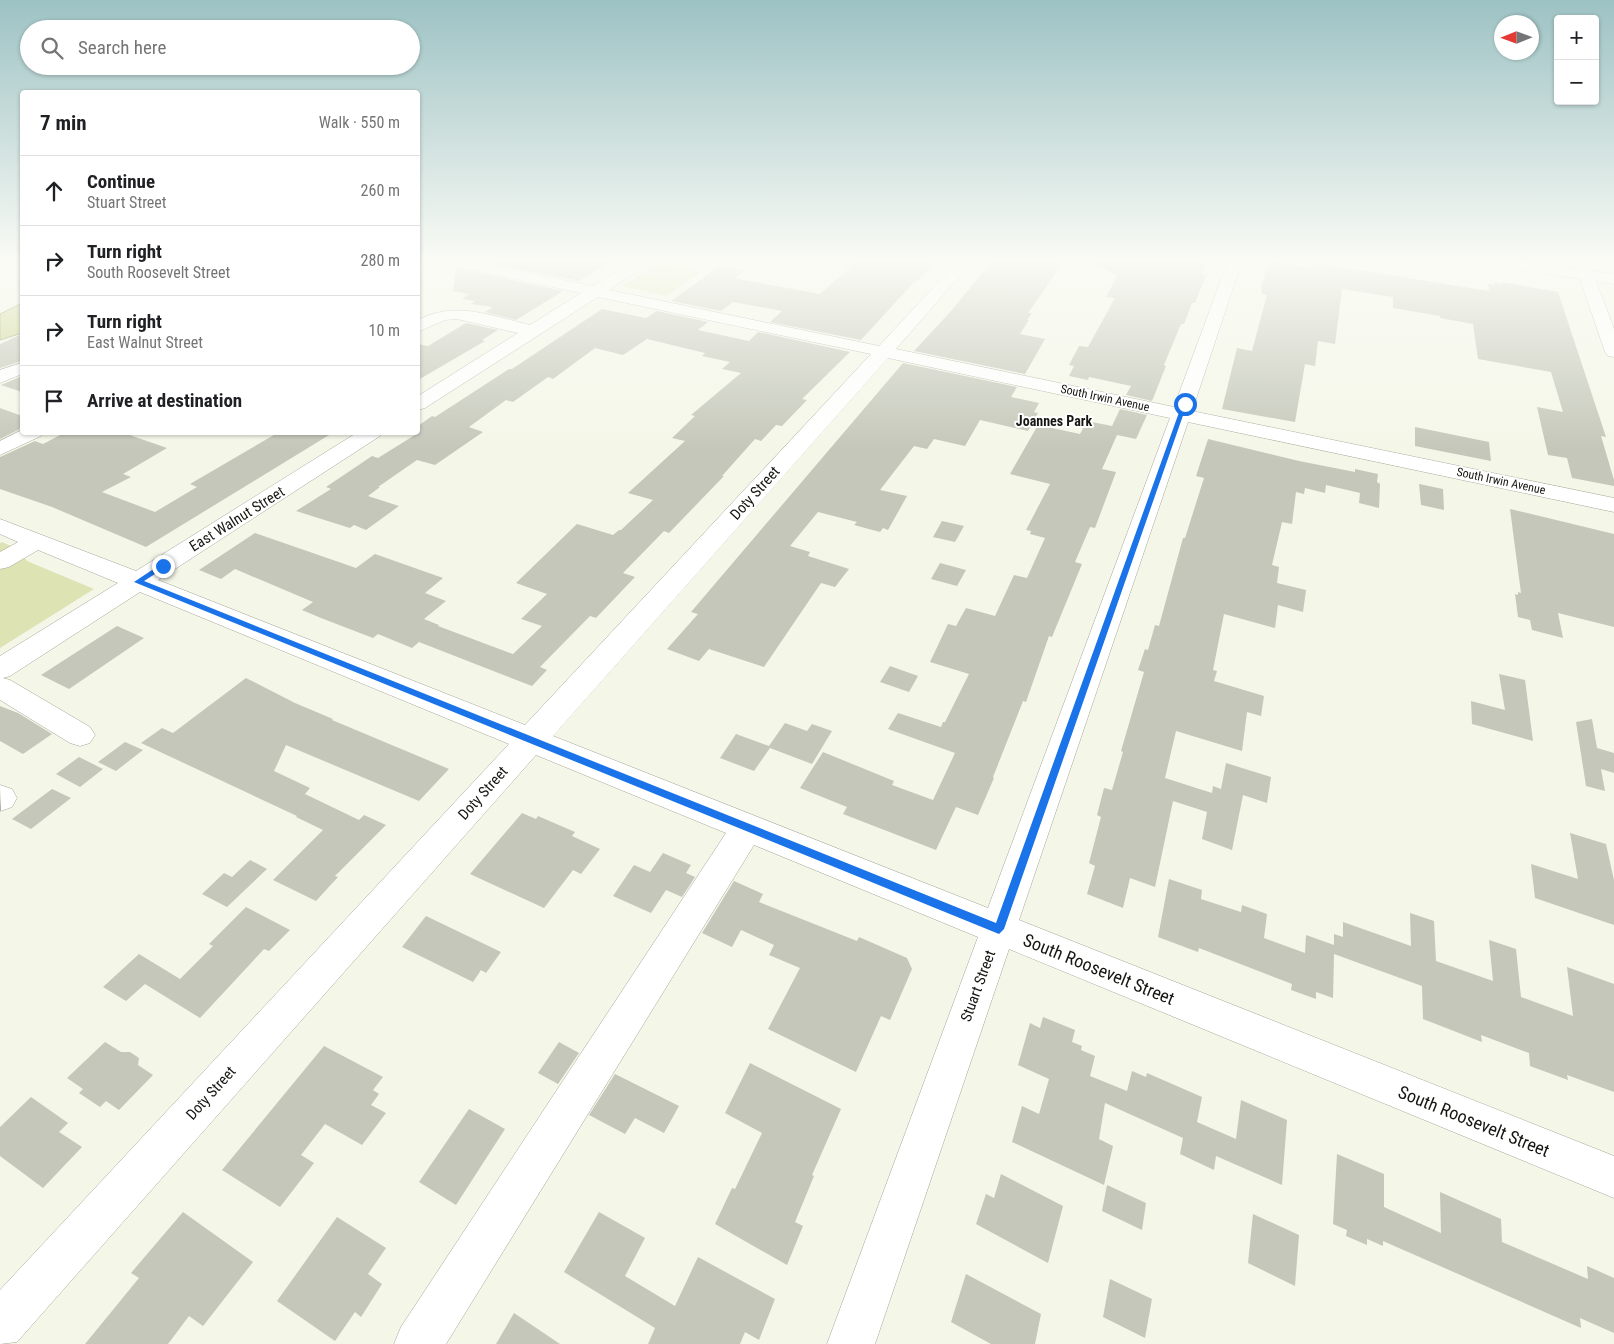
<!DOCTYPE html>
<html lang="en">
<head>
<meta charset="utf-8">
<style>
	:root { --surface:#fff; --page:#f6f6f6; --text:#202124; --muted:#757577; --line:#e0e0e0 }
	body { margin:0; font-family:"Roboto Condensed",sans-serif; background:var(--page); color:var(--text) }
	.controls { position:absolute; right:15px; top:15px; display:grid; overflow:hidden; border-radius:5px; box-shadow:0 1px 4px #0004 }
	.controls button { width:45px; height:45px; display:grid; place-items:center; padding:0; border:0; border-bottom:1px solid var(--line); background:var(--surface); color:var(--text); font:25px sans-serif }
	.compass { position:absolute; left:1494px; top:15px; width:45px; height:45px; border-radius:50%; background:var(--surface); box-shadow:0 1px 4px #0004; rotate:269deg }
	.stop { position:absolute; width:15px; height:15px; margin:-11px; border:4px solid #1a73e8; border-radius:50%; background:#fff }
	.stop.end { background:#1a73e8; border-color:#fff; box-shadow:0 1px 5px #0008 }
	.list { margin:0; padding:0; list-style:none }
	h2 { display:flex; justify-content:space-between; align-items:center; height:65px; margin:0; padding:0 20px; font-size:21px }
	h2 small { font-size:16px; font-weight:400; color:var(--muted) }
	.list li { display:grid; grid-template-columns:32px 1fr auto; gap:15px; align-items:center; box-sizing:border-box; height:70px; padding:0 20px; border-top:1px solid var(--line) }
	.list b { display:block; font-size:19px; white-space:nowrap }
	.list p { margin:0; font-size:16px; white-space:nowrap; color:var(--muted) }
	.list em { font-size:16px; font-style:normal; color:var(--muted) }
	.icon { flex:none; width:28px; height:28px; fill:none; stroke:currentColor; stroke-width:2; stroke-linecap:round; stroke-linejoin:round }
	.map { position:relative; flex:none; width:1614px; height:1344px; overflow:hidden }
	.search { position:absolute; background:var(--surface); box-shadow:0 1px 4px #0004; left:20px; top:20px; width:400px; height:55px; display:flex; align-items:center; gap:12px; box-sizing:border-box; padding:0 18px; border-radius:28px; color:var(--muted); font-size:19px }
	.panel { position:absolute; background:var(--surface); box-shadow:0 1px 4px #0004; left:20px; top:90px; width:400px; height:345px; border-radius:5px }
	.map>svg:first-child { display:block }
	.green { fill:#dde3b3 }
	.water { fill:#cdd68e; stroke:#969d69 }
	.building { fill:#c4c7b9 }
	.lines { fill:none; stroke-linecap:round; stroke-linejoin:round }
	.minor-casing { stroke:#a4a698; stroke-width:1 }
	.minor { fill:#fff; fill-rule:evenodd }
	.route { fill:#1a73e8 }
	.labels { text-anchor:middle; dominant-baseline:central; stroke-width:4; stroke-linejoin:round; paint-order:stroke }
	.far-street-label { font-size:12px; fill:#161712; stroke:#fff }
	.far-neighbourhood-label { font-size:14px; font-weight:bold; fill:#161712; stroke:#fff }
	.street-label { font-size:15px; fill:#161712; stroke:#fff }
	.near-street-label { font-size:18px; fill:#161712; stroke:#fff }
</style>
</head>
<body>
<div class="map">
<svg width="1614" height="1344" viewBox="0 0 1614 1344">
	<rect width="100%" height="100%" fill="#f4f7e8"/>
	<g class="green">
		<polygon points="656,264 700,272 666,296 622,286"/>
		<polygon points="2,542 17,549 27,561 94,589 0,648 0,543"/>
	</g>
	<polygon class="water" points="22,303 22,333 0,340 0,314"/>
	<g class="building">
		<polygon points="478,261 612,261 579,281"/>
		<polygon points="857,261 870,263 873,261 913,261 933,264 917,281 915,281 861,340 770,322 782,311 733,302 721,311 671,301 720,266 744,271 734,278 820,294"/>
		<polygon points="992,261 1064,261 1028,313 1032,313 1027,320 1029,320 1020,334 1045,339 1025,374 914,351 952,310"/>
		<polygon points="1090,261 1190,261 1206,263 1202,275 1206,275 1195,303 1192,303 1184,324 1181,324 1164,365 1166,366 1152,401 1126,395 1131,386 1089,377 1088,380 1069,376 1074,366 1069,365 1079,346 1088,347 1115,298 1106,297 1117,276"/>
		<polygon points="1269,262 1315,268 1316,264 1338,267 1489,291 1488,284 1495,285 1494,282 1503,284 1502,282 1558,292 1606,437 1601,436 1614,480 1614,486 1572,478 1567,458 1548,455 1537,407 1563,412 1551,372 1478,359 1473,324 1440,318 1440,316 1393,308 1393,297 1342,289 1335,344 1318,341 1315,366 1305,364 1295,422 1222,409 1237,348 1252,351 1267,295 1262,294 1261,287"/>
		<polygon points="456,268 563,291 516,320 485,312 493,307 471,304 475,301 462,299 469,294 453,291"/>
		<polygon points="602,309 646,318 657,311 708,322 698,330 749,341 758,332 850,352 802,399 807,400 782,426 776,425 761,441 755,439 722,476 724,476 669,533 664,531 623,573 635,577 596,618 590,616 540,667 547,670 532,686 419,642 412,648 378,634 373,638 321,618 302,610 313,602 235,569 221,579 199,570 255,533 356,568 375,554 443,578 425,593 446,601 424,619 439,625 438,626 513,654 542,626 521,619 547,594 516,583 577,524 613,535 619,530 621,530 653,500 628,493 685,441 672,438 695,416 691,415 741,373 722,369 730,362 702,356 705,353 647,339 623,355 595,348 553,379 548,377 513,402 506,400 469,427 483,432 435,465 417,460 378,487 380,487 368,496 399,506 366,530 354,525 350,528 296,511 331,489 326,487 372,456 378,458 418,433 418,426 432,416 435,417 509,369 512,369"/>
		<polygon points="466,323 498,330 482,340 485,341 418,380 418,344 428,346"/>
		<polygon points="22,334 22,361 0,368 0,344"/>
		<polygon points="903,363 1017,387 1011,397 1039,403 1034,412 1038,413 1028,431 980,420 965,446 934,439 927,449 914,446 880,490 907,496 888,530 883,528 880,532 854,525 857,522 818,512 790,546 810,552 808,556 849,569 835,587 821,583 764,667 709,649 699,661 667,649 698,614 691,612"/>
		<polygon points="22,376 22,392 1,385"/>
		<polygon points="0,408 22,416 22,428 0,439"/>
		<polygon points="1120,409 1147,415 1136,439 1117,435 1102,469 1116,472 1095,528 1090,527 1075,562 1082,564 1052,637 1049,636 1026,702 1023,701 993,777 994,778 978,815 956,807 936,850 843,814 847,807 800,788 823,752 894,781 892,785 933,800 955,753 888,729 898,713 941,727 943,722 945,722 969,674 930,662 948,624 956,626 966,608 995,616 1014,575 1027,578 1045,538 1030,534 1031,531 1026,530 1050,484 1010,474 1038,425 1080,434 1087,421 1112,426"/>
		<polygon points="1415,427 1489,442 1491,461 1415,446"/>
		<polygon points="66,432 121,432 167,448 123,474 131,477 102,492 155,512 197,487 190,484 279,432 334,432 146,547 52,507 0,489 0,457 35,441 43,444"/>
		<polygon points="1208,439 1299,461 1355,472 1355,469 1378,474 1377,482 1380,484 1379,508 1359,503 1360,493 1326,485 1325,493 1305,488 1304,494 1296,492 1292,524 1282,522 1272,565 1279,567 1277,583 1306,590 1303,612 1278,605 1275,628 1224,614 1213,670 1217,671 1214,681 1264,696 1261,716 1247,712 1242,751 1176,731 1165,778 1212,793 1213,786 1221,789 1226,763 1271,777 1267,803 1243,795 1232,850 1202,839 1207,812 1173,801 1155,887 1130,878 1123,908 1087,894 1095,866 1089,863 1101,817 1097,815 1104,788 1112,790 1123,752 1121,751 1144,672 1138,670 1145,649 1148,650 1155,625 1159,626 1183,538 1185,538 1204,478 1196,476"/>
		<polygon points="1419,484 1443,489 1444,510 1421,505"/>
		<polygon points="1510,509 1614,534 1614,627 1558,613 1563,638 1532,630 1530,620 1518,617 1515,594 1518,595 1518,592 1521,593"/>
		<polygon points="942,521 964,526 955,542 933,537"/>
		<polygon points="940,563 966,570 957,586 931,579"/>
		<polygon points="117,626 144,638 69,689 41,675"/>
		<polygon points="890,666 918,676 909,692 880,682"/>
		<polygon points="1499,674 1525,680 1533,741 1472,724 1471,701 1505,710"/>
		<polygon points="246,678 295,703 333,719 332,720 449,769 419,801 286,745 274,771 310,788 305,794 359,820 364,815 386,825 335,876 338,877 316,901 273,880 323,830 296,817 297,816 141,743 162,728 173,733"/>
		<polygon points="0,706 18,713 52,734 23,754 0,741"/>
		<polygon points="1592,719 1597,748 1614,753 1614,773 1601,769 1605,791 1586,786 1576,722"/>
		<polygon points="785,723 807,731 812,724 832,731 812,764 770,748 754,771 720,758 736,734 769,746"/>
		<polygon points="125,742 143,750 116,771 98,762"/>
		<polygon points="79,757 103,769 80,787 56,774"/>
		<polygon points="52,789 71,798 31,829 12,819"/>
		<polygon points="522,813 536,819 538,816 575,832 572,836 600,849 581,874 573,870 544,908 470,874"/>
		<polygon points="1570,833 1606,844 1614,880 1614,925 1535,898 1531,864 1578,879"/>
		<polygon points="663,853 691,865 686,873 695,877 682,897 666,890 651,913 613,896 634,865 650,872"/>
		<polygon points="250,860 267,869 227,907 202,894 224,873 232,877"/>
		<polygon points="1169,879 1202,890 1201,899 1241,912 1242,905 1267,914 1264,938 1305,953 1306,935 1334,945 1334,934 1343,937 1343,922 1411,946 1410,913 1434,921 1436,961 1493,981 1489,940 1516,949 1521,997 1573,1016 1567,967 1614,984 1614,1092 1567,1075 1568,1080 1530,1066 1529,1053 1481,1035 1482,1042 1423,1019 1422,986 1334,954 1333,998 1316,992 1316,999 1291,990 1292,984 1199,948 1198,952 1158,937"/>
		<polygon points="734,881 763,894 759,902 857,941 859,937 907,958 912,969 890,1020 881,1016 856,1072 768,1029 800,968 769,955 774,945 741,930 732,947 702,933"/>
		<polygon points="246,907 290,930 269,951 264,949 200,1018 145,984 126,1001 103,987 139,954 180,979 213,946 209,944"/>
		<polygon points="426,916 501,952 486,973 481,970 473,982 402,947"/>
		<polygon points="1043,1017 1075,1030 1072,1042 1082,1046 1081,1050 1095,1056 1090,1076 1127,1091 1132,1071 1146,1077 1147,1073 1202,1097 1197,1122 1236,1139 1241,1100 1287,1120 1282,1185 1216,1156 1214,1170 1180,1154 1183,1138 1105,1103 1099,1139 1113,1146 1104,1185 1012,1142 1022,1106 1039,1114 1049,1079 1018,1065 1030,1023 1040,1028"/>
		<polygon points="105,1042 121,1052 130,1052 139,1058 138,1065 153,1075 119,1110 106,1101 100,1107 79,1093 83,1089 67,1078"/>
		<polygon points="559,1042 579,1053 558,1084 538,1073"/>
		<polygon points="324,1046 383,1077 373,1090 379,1094 371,1105 386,1113 362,1145 325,1124 301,1155 314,1163 280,1207 222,1170"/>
		<polygon points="750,1063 841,1109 812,1175 814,1176 795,1222 803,1226 787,1265 715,1224 732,1188 735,1189 762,1133 725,1113"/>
		<polygon points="615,1074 679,1106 664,1133 635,1118 625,1134 589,1115"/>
		<polygon points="31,1097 68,1123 59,1132 82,1147 43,1188 0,1156 0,1127"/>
		<polygon points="469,1109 505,1129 456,1205 419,1182"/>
		<polygon points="1337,1154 1384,1174 1384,1207 1441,1233 1440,1192 1501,1219 1502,1242 1588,1279 1587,1266 1614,1278 1614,1333 1580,1318 1581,1328 1383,1241 1383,1246 1367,1239 1367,1245 1346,1236 1347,1230 1333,1224"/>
		<polygon points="1001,1174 1063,1206 1048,1263 976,1224 986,1194 994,1198"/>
		<polygon points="1107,1185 1146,1203 1142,1230 1102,1211"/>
		<polygon points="183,1212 253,1262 203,1326 189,1316 168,1344 85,1344 139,1278 131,1273"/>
		<polygon points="599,1212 645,1238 625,1276 675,1306 698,1257 775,1299 759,1340 745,1332 740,1344 648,1344 655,1328 564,1272"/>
		<polygon points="1253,1214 1299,1235 1295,1286 1248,1263"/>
		<polygon points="337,1217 386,1248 368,1274 382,1284 361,1317 355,1312 335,1341 277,1301"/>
		<polygon points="966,1274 1041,1314 1035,1344 991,1344 951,1322"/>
		<polygon points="1110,1279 1152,1299 1145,1338 1103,1317"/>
		<polygon points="514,1313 560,1344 496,1344"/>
	</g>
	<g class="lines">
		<defs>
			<g id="minor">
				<path d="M443 261H470L593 286 633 261H650L648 264 609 290 879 346 958 261H973L896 349 1174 407 1228 261H1242L1192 411 1614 498V512L1188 422 1019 920 1614 1156V1198L1009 949 875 1344H827L978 937 754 845 446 1344H394L401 1327 726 833 536 755 17 1342 0 1344V1290L509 744 140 592 10 676 3 678 10 680 90 727 95 735 90 743 80 746 70 743 0 700V656L118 583 38 550 9 567 0 569V552L18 542 0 534V519L136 571 358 432H383L380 436 158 580 525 725 871 354 598 297 425 408 418 410V396L518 333 457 319 445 320 418 332V320C456 300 491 316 530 325L581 293 450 265 445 264ZM888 358 1170 418 988 908 553 736Z"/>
				<polygon points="1481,261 1518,261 1576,269 1574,261 1588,261 1592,271 1614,274 1614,284 1596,281 1614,329 1614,357 1608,356 1605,352 1580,279 1488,265 1483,264"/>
				<polygon points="22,363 22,374 0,383 0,370"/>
				<polygon points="22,430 22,432 44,432 41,436 0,455 0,441"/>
				<polygon points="0,785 12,789 17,798 12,807 1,811"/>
			</g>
		</defs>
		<use href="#minor" class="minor-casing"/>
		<use href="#minor" class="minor"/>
	</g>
	<linearGradient id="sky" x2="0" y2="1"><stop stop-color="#9dc2c4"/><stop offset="0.58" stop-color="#fafbf5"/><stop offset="1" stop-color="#fafbf5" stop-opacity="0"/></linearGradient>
	<rect width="1614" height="449" fill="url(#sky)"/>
	<polygon class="route" points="1185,402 1187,404 1004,929 999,934 134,582 161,564 166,564 166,567 144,581 996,923 1182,404"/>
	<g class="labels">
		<g class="far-street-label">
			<text transform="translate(1105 398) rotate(12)">South Irwin Avenue</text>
			<text transform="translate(1501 481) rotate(12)">South Irwin Avenue</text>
		</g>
		<g class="far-neighbourhood-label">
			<text x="1054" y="421">Joannes Park</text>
		</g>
		<g class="street-label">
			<text transform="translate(755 493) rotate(-48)">Doty Street</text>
			<text transform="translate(237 519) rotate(-32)">East Walnut Street</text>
			<text transform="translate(483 793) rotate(-48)">Doty Street</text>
			<text transform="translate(978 986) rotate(-70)">Stuart Street</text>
			<text transform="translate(211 1093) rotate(-48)">Doty Street</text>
		</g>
		<g class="near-street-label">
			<text transform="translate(1099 969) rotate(22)">South Roosevelt Street</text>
			<text transform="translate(1474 1121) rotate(22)">South Roosevelt Street</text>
		</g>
	</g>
</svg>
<div class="controls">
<button>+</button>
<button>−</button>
</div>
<svg class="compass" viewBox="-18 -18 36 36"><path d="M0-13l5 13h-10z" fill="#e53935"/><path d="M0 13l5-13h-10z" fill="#757577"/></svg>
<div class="stop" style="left:1185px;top:404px"></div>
<div class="stop end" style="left:163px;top:566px"></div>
<div class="search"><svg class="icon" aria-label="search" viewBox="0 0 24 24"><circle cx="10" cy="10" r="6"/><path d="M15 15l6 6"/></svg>Search here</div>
<section class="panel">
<h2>7 min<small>Walk · 550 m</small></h2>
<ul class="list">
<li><svg class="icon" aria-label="ahead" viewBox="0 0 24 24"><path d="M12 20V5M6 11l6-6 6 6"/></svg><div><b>Continue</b><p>Stuart Street</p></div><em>260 m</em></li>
<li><svg class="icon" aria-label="right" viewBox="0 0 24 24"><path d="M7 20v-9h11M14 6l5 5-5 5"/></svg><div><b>Turn right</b><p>South Roosevelt Street</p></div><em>280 m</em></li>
<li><svg class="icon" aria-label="right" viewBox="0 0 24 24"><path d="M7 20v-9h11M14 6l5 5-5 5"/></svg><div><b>Turn right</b><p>East Walnut Street</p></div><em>10 m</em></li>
<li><svg class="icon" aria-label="arrive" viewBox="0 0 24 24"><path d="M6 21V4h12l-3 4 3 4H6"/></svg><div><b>Arrive at destination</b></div></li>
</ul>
</section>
</div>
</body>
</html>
